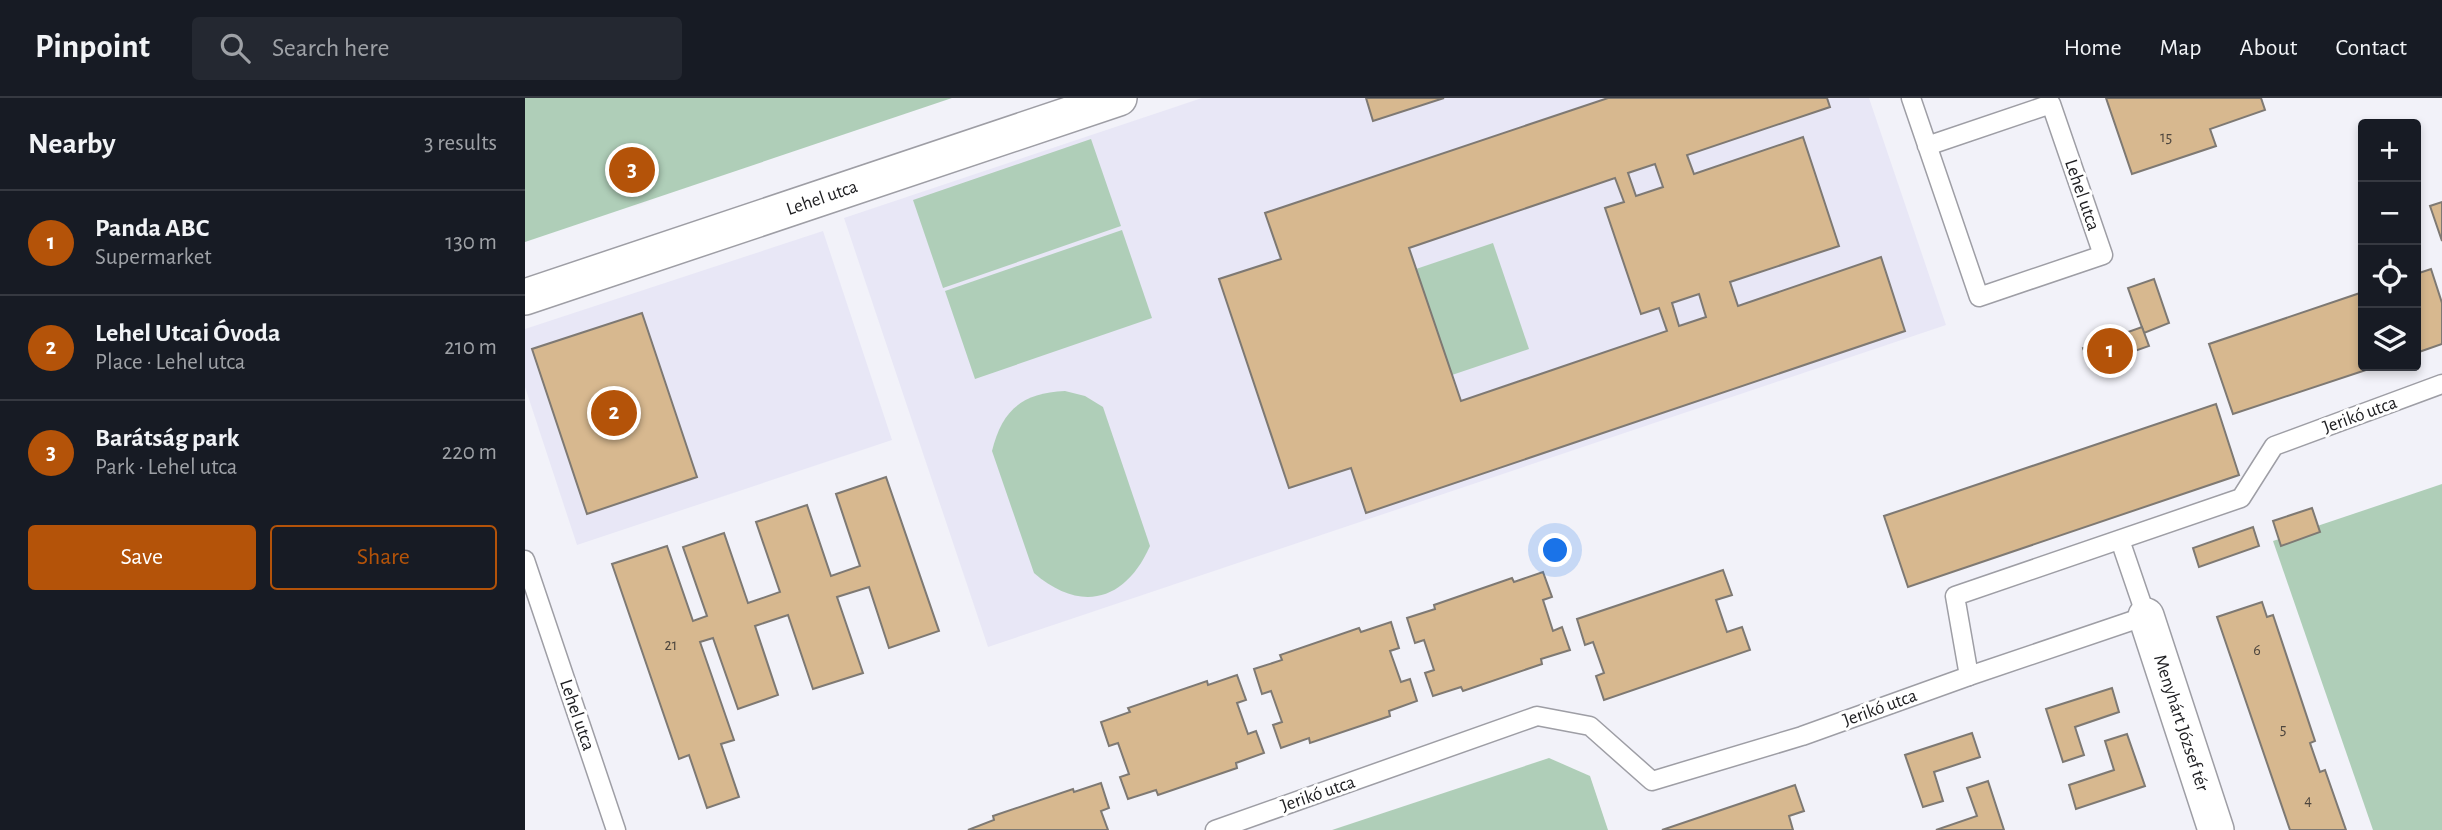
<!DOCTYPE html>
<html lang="en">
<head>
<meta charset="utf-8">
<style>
	:root { --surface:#171b24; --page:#242831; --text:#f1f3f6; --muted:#9ea1a6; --line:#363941; --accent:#b45309 }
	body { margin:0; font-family:"Alegreya Sans",sans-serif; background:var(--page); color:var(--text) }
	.controls { position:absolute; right:21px; top:21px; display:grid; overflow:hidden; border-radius:7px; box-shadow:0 4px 10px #0003 }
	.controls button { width:63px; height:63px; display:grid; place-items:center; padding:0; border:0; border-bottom:2px solid var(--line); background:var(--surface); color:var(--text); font:35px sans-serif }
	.you { position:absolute; left:1031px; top:453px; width:24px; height:24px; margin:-18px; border:5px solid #fff; border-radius:50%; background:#1a73e8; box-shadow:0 0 0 10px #1a73e833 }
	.badge { display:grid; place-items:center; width:46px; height:46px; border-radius:50%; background:var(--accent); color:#fff; font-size:23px; font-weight:700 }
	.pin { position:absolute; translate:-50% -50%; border:4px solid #fff; box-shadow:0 2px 7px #0006 }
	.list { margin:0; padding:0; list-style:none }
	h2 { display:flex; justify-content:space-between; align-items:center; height:91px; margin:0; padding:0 28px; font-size:30px }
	h2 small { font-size:23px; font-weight:400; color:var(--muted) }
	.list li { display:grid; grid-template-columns:46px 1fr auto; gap:21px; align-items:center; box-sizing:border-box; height:105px; padding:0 28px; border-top:2px solid var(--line) }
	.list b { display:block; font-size:26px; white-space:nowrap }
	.list p { margin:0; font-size:23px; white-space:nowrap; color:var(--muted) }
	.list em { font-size:23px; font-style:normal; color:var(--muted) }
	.actions { display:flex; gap:14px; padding:21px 28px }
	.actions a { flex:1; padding:16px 0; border:2px solid var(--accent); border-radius:7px; text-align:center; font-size:24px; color:var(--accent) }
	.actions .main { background:var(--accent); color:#fff }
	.icon { flex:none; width:38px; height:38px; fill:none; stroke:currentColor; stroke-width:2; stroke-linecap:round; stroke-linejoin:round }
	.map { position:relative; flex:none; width:1917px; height:732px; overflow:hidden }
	header { display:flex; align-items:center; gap:42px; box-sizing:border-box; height:98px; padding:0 35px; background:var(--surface); border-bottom:2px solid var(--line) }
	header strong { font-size:33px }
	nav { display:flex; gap:38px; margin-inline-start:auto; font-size:24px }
	.search { width:490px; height:63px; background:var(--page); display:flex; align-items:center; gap:18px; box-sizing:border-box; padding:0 24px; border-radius:7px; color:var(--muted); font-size:26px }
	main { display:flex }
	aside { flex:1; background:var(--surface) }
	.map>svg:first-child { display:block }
	.built { fill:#e8e7f6 }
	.green { fill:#afceb8 }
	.building { fill:#d7b88f; stroke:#7e7973; stroke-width:2; fill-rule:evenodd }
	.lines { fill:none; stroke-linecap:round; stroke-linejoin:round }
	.lane-casing { stroke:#9e9ea5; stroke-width:21 }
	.street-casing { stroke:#9e9ea5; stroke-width:38 }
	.lane { stroke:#fff; stroke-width:18 }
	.street { stroke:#fff; stroke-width:35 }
	.labels { text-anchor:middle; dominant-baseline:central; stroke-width:6; stroke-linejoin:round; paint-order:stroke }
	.number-label { font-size:16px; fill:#4e463e }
	.street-label { font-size:19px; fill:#202023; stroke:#fff }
</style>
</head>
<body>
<header>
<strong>Pinpoint</strong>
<div class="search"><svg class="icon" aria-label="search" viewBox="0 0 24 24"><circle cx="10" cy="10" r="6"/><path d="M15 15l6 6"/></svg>Search here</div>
<nav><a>Home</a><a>Map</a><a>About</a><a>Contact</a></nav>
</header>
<main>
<aside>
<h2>Nearby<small>3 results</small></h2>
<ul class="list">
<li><span class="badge">1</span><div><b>Panda ABC</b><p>Supermarket</p></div><em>130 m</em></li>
<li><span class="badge">2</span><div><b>Lehel Utcai Óvoda</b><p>Place · Lehel utca</p></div><em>210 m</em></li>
<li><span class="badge">3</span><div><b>Barátság park</b><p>Park · Lehel utca</p></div><em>220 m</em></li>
</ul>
<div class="actions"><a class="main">Save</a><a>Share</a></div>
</aside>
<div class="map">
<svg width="1917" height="732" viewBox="0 0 1917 732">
	<rect width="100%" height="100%" fill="#f2f2f9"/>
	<g class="built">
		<polygon points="677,0 1344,0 1421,227 463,549 319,120"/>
		<polygon points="298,133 367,342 52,447 0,289 0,231"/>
	</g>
	<g class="green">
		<polygon points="0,0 427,0 0,144"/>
		<polygon points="566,41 596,128 418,190 388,102"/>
		<polygon points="597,132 627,220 450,281 420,193"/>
		<polygon points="968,145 1004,251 927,277 891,171"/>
		<path d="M540 293 560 298 578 309 625 448C600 504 555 515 509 475L467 353C477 312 497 295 540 293Z"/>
		<polygon points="1917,386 1917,732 1848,732 1748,443"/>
		<polygon points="1024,660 1065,678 1083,732 807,732"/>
	</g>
	<g class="building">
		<polygon points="841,0 919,0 848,23"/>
		<path d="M1083 0H1302L1305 9 1162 57 1169 76 1278 39 1314 148 1205 184 1213 208 1356 159 1380 233 841 415 826 370 764 390 694 181 756 161 740 115ZM1130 66 1138 89 1111 98 1103 75ZM1090 80 1099 104 1080 110 1116 216 1134 210 1142 233 936 303 884 150ZM1174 196 1181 219 1154 228 1147 205Z"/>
		<polygon points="1581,0 1736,0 1740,12 1685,31 1691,48 1607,76"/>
		<polygon points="1917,104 1917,143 1905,108"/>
		<polygon points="1906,171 1917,205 1917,246 1891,255 1891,176"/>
		<polygon points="1629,181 1644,225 1619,235 1603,190"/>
		<polygon points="1838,194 1838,268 1853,268 1708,316 1684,246"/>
		<polygon points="117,215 172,379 62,416 7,251"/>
		<polygon points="1617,229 1624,248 1601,256 1606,267 1582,275 1578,264 1565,269 1558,250"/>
		<polygon points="1691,306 1714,377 1383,489 1359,418"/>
		<polygon points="361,379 414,533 364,550 344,489 312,499 338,575 288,591 263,517 230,528 253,597 213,611 188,540 175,544 209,642 196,646 214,699 182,710 164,657 154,661 87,466 142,448 168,523 182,518 158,449 199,435 223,505 255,494 231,424 282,407 306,478 335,468 311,396"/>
		<polygon points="1787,410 1795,434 1756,448 1748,423"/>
		<polygon points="1728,429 1734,448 1674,469 1668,450"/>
		<polygon points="1198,472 1207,497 1191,502 1202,534 1217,529 1225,552 1079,602 1071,578 1079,575 1068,544 1060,547 1052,521"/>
		<polygon points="1018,474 1027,499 1018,502 1028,533 1037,529 1045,552 1016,561 1017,566 938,593 936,589 908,598 900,575 909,572 899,542 890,545 882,520 910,511 909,507 987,480 989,484"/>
		<polygon points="1737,504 1742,519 1748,517 1790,643 1785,645 1795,674 1800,672 1821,732 1765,732 1692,519"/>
		<polygon points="866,524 874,550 865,553 876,584 885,581 892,603 864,613 865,618 785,645 784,640 756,650 748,627 757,624 746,593 737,596 729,571 757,562 755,557 834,530 836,534"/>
		<polygon points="712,577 721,602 712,605 723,636 731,633 739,655 711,665 712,670 633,697 631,692 603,701 595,679 604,676 593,645 584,648 576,624 605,614 603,610 682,583 683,587"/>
		<polygon points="1587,590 1594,614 1550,629 1559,657 1538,664 1521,611"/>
		<polygon points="1447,635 1455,659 1409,674 1418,703 1398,709 1380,657"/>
		<polygon points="1602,636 1620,688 1551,711 1544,687 1589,672 1580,643"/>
		<polygon points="1463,683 1479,732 1411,732 1452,718 1442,690"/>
		<polygon points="576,685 584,710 576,713 583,732 443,732 469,722 468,718 548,691 549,694"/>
		<polygon points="1270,687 1279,713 1264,718 1268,732 1137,732"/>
	</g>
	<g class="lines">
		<defs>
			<g id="lane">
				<polyline points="1386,0 1454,199 1578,157 1526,6 1402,48"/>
				<polyline points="0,462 91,732"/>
				<polyline points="1444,578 1621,518 1595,442"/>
				<polyline points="690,732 1012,618 1065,628 1127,683 1277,638 1444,578 1430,498 1716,400 1749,348 1917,286"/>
			</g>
			<g id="street">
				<polyline points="0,199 594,0"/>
				<polyline points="1621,518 1691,732"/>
			</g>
		</defs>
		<use href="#lane" class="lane-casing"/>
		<use href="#street" class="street-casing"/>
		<use href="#lane" class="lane"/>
		<use href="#street" class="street"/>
	</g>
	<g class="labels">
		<g class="number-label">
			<text x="1641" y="39">15</text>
			<text x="146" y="547">21</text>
			<text x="1732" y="552">6</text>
			<text x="1758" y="631">5</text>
			<text x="1783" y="702">4</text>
		</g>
		<g class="street-label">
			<text transform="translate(1557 97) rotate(71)">Lehel utca</text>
			<text transform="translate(297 100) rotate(-19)">Lehel utca</text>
			<text transform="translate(1835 317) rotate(-20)">Jerikó utca</text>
			<text transform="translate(1355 610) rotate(-20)">Jerikó utca</text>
			<text transform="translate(52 617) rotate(71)">Lehel utca</text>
			<text transform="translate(1656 625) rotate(72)">Menyhárt József tér</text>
			<text transform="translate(793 696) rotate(-19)">Jerikó utca</text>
		</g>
	</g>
</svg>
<div class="controls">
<button>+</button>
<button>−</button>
<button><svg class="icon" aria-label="locate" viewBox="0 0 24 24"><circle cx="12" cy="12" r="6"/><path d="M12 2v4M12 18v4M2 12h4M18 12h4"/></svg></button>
<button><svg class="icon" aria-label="layers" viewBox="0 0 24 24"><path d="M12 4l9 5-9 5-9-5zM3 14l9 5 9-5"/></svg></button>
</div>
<div class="you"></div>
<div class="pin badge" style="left:1585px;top:253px">1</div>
<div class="pin badge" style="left:89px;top:315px">2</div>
<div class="pin badge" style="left:107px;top:72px">3</div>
</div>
</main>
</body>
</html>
